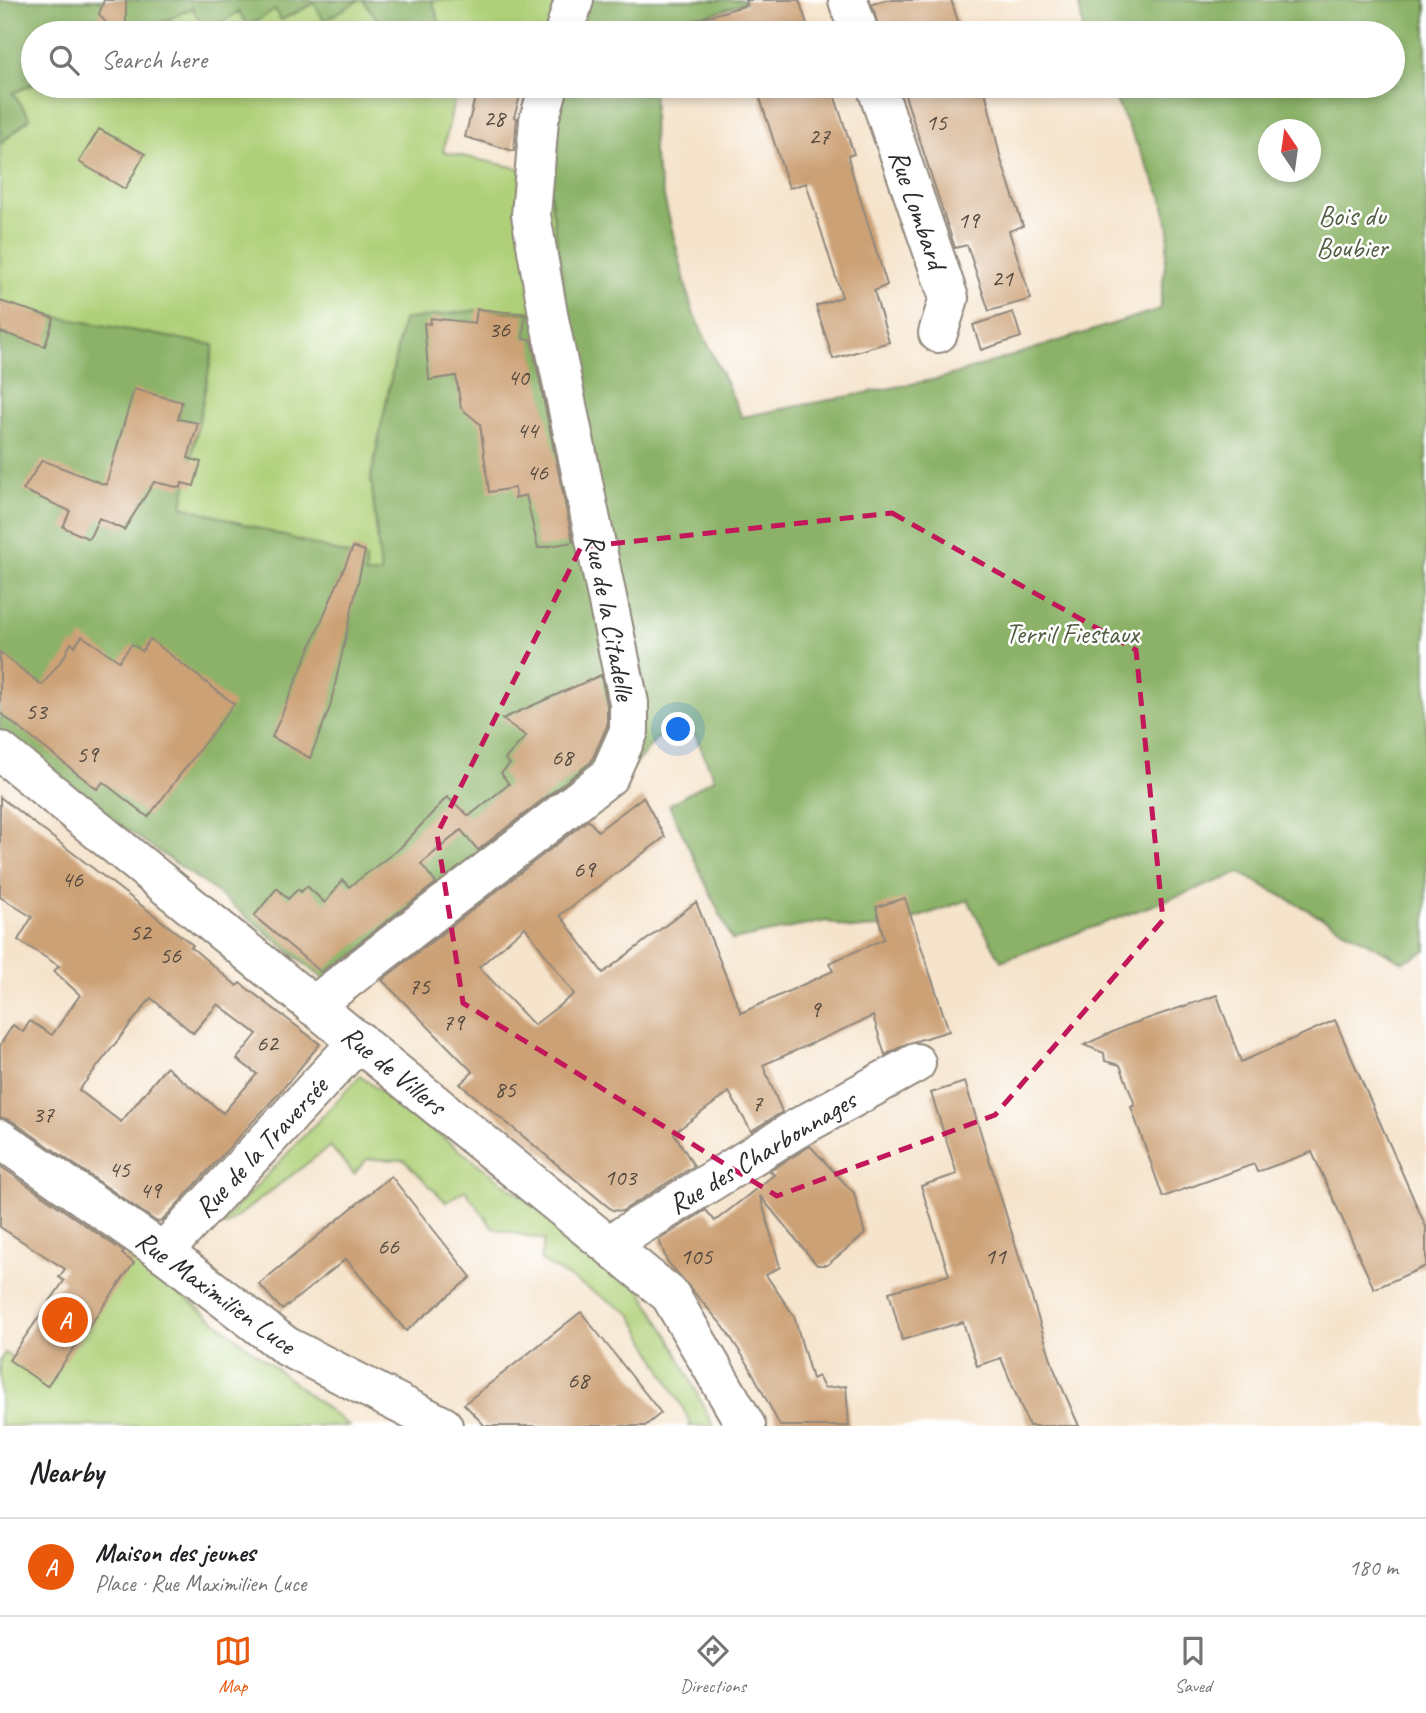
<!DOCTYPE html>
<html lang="en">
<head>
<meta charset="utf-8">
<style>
	:root { --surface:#fff; --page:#f2f2f2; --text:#202124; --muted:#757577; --line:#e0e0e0; --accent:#ea580c }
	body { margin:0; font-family:Caveat,sans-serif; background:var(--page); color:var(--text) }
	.compass { position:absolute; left:1258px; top:119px; width:63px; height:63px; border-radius:50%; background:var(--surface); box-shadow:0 4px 10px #0003; rotate:347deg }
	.you { position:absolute; left:679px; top:730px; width:24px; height:24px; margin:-18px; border:5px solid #fff; border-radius:50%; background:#1a73e8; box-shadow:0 0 0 10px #1a73e833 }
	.badge { display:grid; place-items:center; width:46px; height:46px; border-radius:50%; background:var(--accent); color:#fff; font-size:23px; font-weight:700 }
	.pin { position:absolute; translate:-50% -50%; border:4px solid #fff; box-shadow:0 2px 7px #0006 }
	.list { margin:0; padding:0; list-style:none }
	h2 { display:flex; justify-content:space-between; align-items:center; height:91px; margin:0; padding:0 28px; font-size:30px }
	h2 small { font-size:23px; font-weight:400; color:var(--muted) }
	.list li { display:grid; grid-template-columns:46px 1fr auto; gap:21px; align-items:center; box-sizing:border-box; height:98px; padding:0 28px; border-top:2px solid var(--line) }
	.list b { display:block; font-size:26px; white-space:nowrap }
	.list p { margin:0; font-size:23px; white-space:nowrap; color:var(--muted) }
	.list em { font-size:23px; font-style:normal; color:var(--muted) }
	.icon { flex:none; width:38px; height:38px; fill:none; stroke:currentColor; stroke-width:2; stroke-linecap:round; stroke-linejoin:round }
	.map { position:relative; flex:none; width:1426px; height:1426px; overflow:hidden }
	.search { position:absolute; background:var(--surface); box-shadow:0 4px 10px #0003; left:21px; right:21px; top:21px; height:77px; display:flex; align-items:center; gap:18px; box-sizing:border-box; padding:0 24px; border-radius:38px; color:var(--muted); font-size:26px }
	.sheet { height:189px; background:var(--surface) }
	nav { display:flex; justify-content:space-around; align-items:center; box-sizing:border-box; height:98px; border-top:2px solid var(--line); background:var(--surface); font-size:19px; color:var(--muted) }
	nav a { display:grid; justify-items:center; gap:4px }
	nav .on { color:var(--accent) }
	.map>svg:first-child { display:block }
	.green { fill:#afd078; stroke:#6d7e52; stroke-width:2 }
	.forest { fill:#8bb268; stroke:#5b6e4a; stroke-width:2; fill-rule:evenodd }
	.building { fill:#cca176; fill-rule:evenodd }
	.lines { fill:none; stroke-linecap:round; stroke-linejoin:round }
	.minor-casing { stroke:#90877b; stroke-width:42 }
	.minor { stroke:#fff; stroke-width:38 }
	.marked { fill:none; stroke:#c2185b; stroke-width:5; stroke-dasharray:14 9; stroke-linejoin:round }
	.labels { text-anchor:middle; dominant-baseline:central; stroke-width:5; stroke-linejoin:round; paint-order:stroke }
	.number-label { font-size:24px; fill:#53483e }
	.street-label { font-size:28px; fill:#2b2b2b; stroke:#fff }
	.park-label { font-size:28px; fill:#535d42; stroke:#fff }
</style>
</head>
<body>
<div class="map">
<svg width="1426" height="1426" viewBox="0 0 1426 1426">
	<rect width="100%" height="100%" fill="#fff"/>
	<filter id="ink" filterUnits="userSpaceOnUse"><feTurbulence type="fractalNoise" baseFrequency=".0143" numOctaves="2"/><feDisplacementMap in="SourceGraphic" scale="14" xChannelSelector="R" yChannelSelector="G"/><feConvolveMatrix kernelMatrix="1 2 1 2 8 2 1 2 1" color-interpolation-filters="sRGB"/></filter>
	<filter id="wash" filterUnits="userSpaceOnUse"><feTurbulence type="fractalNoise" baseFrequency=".00686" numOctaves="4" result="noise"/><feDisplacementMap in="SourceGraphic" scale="28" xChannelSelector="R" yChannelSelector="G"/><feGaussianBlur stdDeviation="1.57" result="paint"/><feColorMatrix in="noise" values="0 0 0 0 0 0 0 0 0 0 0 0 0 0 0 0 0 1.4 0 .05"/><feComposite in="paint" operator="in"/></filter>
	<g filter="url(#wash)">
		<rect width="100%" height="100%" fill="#f5e3cb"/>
		<g class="green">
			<polygon points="363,0 388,33 149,33 147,30 192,8 239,12 276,10 282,20 315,3"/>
			<polygon points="432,0 559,0 551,33 541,33 540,30 512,33 438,33 442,30"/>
			<polygon points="33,84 457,86 443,152 522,169 549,185 567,313 403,320 371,477 381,574 366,575 365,560 181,506 0,307 0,144 30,118 13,93"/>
			<polygon points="360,1076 634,1280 670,1338 713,1426 689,1426 691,1423 631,1314 540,1260 545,1240 493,1228 465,1190 446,1202 404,1160 367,1159 354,1174 330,1146 225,1226 222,1223"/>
			<polygon points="131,1255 349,1426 0,1426 0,1360 5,1353 44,1380"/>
		</g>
		<g class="forest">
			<polygon points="0,0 359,0 324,21 314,3 281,20 275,10 248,26 239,12 206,31 192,8 147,29 149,33 33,33 33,84 13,93 30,118 0,144"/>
			<polygon points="363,0 432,0 442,31 388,33"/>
			<polygon points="580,0 746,0 747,2 656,33 573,33"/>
			<path d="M1078 0H1426V951L1403 962 1240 873 1001 961 968 900 893 926 852 929 826 921 732 940 669 805 714 778 695 734 657 738 633 767 412 947 352 1002 211 888 99 810 0 732V307L214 345 182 506 366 560V574H381L371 477 403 320 477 310 567 313 549 185 563 86H654L653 153 692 310 742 417 942 378 1160 309 1169 229 1162 197 1109 86H1393V33H1084ZM1268 130H1310V172H1268Z"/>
		</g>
		<g id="blocks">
			<g class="building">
				<polygon points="104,0 126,0 126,33 114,33 99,14"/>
				<polygon points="745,0 799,0 810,33 675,33 674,26 747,5"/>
				<polygon points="886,0 951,0 962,33 880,33 872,4"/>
				<polygon points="478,86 523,86 514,117 517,118 514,151 465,137"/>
				<polygon points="756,86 831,86 854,154 848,156 851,169 887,285 874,291 889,342 833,359 816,306 842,297 806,183 789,188"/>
				<polygon points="902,86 984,86 1001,160 1023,226 1009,231 1031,299 989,311 967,245 955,248"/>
				<polygon points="99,129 145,154 125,189 79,162"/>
				<polygon points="0,301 54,318 45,346 0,332"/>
				<polygon points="477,309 525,314 523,339 531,339 573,542 538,548 526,495 515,498 515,488 489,492 480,424 461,408 456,376 429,380 424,323 430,324 431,318 475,323"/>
				<polygon points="1013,312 1021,337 981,350 973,325"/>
				<polygon points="134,389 182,402 178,419 198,423 188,458 201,462 194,486 182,483 181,488 154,482 124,530 99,518 89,539 63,527 70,511 23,490 42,460 106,485"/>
				<polygon points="353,547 365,551 330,707 310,758 272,737"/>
				<polygon points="82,636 119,661 132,644 142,651 150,639 234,704 148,817 103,782 97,789 0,713 0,652 42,685 64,657 71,643 75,646"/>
				<polygon points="601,675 607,705 607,726 591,762 478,850 461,830 421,864 436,883 321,972 254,916 277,888 288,899 298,889 301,892 307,886 325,903 343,880 349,887 400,848 447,797 469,816 509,784 501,773 510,764 505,759 526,736 502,719"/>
				<path d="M0 797 193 945 191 947 237 986 240 983 320 1044 280 1092 162 1221 157 1222 12 1121 0 1117V1045L13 1025 23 1032 30 1021 52 1035 80 995 54 971 59 966 18 940 32 917 0 897ZM151 998 193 1033 218 1004 257 1034 237 1059 257 1074 223 1113 166 1067 121 1122 79 1090Z"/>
				<path d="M643 797 665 837 560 915 603 973 696 902 741 1013 833 971 829 963 884 939 876 907 905 898 949 1031 906 1044 885 1055 873 1016 763 1065 782 1112 751 1131 729 1092 674 1133 694 1166 622 1211 612 1210 460 1084 473 1072 382 980 588 820 598 831ZM525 927 574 994 534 1025 479 967Z"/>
				<polygon points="1217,995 1241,1062 1335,1020 1426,1227 1426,1266 1374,1289 1312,1152 1257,1172 1254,1164 1163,1197 1131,1107 1135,1105 1120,1065 1105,1061 1104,1053 1084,1045 1126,1026"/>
				<polygon points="965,1082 1054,1369 1079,1426 1029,1426 1001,1358 977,1366 963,1322 902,1340 889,1292 949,1275 921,1186 957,1174 931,1093"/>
				<polygon points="810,1146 854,1193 865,1234 827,1265 817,1265 760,1196 780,1267 766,1275 794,1316 812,1379 818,1376 824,1388 846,1386 849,1426 780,1426 748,1364 723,1326 667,1261 659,1240 706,1210 715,1221 774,1175 770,1171"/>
				<polygon points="0,1166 124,1252 122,1254 134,1263 47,1386 9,1360 64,1281 59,1277 65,1269 0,1227"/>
				<polygon points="391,1176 471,1277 406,1331 346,1259 282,1310 259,1284"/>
				<polygon points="581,1312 661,1413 645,1426 485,1426 464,1404"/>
			</g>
		</g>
	</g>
	<g filter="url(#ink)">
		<use href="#blocks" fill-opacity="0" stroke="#90877b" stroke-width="2"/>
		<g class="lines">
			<defs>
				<g id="minor">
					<polyline points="848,0 859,33"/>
					<polyline points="564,33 574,0"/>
					<polyline points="876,86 949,298 938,333"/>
					<polyline points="0,751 670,1295 746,1426"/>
					<polyline points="313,1006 609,776 629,731 629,703 548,314 531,215 539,120 549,86"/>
					<polyline points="0,1139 163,1252 286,1346 443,1426"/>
					<polyline points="610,1244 796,1129 916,1063"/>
					<polyline points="163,1252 359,1041"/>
				</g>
			</defs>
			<use href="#minor" class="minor-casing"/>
			<use href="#minor" class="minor"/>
		</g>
	</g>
	<path class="marked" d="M892 513 1136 650 1163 920 995 1115 777 1196 463 1003 437 834 581 547Z"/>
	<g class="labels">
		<g class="number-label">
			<text x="494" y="118">28</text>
			<text x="936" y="122">15</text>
			<text x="819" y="136">27</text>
			<text x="968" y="220">19</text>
			<text x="1002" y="278">21</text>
			<text x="499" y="329">36</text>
			<text x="518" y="377">40</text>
			<text x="527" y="430">44</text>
			<text x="537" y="472">46</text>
			<text x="36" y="711">53</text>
			<text x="87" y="754">59</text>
			<text x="562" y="757">68</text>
			<text x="584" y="869">69</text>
			<text x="72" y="879">46</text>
			<text x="140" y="932">52</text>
			<text x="170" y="955">56</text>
			<text x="419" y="986">75</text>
			<text x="815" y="1009">9</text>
			<text x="453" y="1022">79</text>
			<text x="267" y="1043">62</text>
			<text x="505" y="1089">85</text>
			<text x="757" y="1103">7</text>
			<text x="43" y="1114">37</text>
			<text x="119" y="1169">45</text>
			<text x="620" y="1177">103</text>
			<text x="150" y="1190">49</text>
			<text x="388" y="1246">66</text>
			<text x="696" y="1256">105</text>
			<text x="995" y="1256">11</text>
			<text x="578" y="1380">68</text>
		</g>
		<g class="street-label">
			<text transform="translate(918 209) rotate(71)">Rue Lombard</text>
			<text transform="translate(610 617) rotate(79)">Rue de la Citadelle</text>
			<text transform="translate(394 1070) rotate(39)">Rue de Villers</text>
			<text transform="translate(261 1147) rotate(-47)">Rue de la Traversée</text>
			<text transform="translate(762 1152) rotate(-31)">Rue des Charbonnages</text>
			<text transform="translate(216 1292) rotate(36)">Rue Maximilien Luce</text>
		</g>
		<g class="park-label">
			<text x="1352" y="215">Bois du<tspan x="1352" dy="32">Boubier</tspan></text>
			<text x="1072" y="633">Terril Fiestaux</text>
		</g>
	</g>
</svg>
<svg class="compass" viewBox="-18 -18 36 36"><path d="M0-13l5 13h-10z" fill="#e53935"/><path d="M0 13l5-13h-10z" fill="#757577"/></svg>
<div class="you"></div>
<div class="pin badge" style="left:65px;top:1320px">A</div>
<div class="search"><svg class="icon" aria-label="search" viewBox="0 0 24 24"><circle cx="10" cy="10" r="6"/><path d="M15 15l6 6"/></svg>Search here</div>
</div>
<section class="sheet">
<h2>Nearby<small></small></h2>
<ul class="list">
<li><span class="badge">A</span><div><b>Maison des jeunes</b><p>Place · Rue Maximilien Luce</p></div><em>180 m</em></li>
</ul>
</section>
<nav>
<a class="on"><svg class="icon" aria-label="map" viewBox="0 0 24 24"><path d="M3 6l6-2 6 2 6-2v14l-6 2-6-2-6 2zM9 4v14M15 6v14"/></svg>Map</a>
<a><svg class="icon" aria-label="directions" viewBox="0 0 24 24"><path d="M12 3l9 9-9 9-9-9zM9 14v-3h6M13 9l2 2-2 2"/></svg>Directions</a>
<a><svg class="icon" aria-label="saved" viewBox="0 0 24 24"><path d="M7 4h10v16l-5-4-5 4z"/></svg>Saved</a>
</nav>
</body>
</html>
